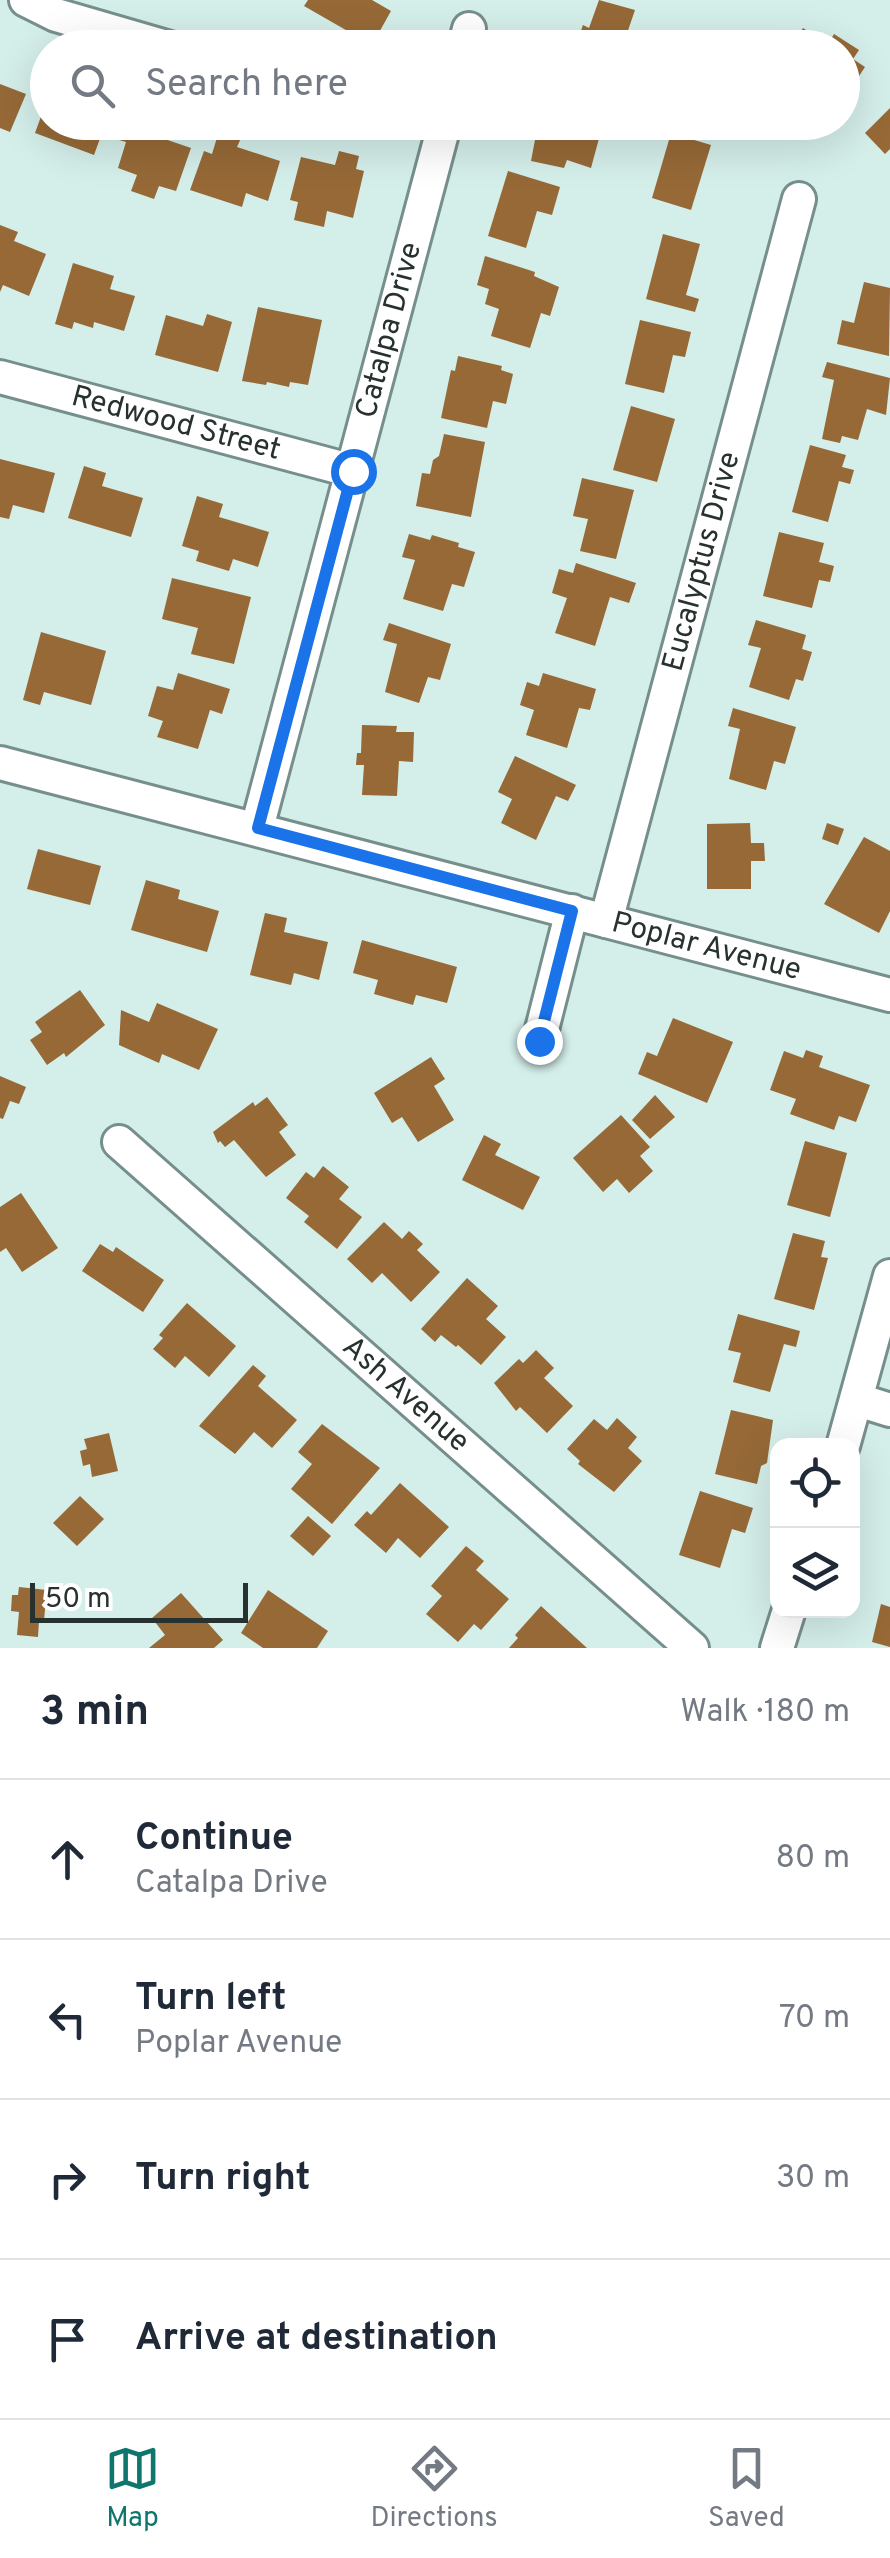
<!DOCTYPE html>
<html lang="en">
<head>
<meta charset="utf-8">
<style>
	:root { --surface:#fff; --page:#f6f6f7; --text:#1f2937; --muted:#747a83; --line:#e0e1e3; --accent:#0f766e }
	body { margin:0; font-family:Overpass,sans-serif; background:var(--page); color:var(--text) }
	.controls { position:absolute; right:30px; bottom:30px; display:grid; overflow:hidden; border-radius:20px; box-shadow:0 10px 40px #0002 }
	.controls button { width:90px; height:90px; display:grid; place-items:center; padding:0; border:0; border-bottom:2px solid var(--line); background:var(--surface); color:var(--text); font:50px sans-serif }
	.scale { position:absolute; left:30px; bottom:25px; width:218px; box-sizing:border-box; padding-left:10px; border:5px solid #273130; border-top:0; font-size:28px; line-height:35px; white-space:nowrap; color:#273130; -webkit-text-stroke:8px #fff; paint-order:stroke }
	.stop { position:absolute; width:30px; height:30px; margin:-22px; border:8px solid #1a73e8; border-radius:50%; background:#fff }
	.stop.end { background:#1a73e8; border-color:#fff; box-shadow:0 2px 10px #0008 }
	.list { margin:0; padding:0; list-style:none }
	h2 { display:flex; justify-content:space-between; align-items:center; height:130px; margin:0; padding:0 40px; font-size:42px }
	h2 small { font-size:32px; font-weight:400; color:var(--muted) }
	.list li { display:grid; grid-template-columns:65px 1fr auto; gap:30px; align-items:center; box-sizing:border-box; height:160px; padding:0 40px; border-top:2px solid var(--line) }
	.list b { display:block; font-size:38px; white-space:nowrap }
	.list p { margin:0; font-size:32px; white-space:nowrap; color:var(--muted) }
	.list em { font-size:32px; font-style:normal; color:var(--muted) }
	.icon { flex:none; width:55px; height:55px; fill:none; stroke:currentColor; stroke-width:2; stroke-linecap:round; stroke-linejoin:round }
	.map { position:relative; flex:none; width:890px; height:1648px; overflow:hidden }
	.search { position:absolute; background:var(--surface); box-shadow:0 10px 40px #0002; left:30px; right:30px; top:30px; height:110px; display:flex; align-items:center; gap:25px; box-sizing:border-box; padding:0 35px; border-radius:55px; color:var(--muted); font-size:38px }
	.sheet { height:770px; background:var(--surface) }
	nav { display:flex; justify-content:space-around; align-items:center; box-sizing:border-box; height:140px; border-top:2px solid var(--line); background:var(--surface); font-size:28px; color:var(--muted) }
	nav a { display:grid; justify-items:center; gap:5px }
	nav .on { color:var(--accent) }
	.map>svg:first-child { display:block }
	.building { fill:#966937 }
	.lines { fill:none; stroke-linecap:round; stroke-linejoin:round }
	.street-casing { stroke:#778f8c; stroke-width:38 }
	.street { stroke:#fff; stroke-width:32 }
	.route { stroke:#1a73e8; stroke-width:12 }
	.labels { text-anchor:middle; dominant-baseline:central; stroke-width:10; stroke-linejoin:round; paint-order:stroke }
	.street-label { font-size:30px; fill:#273130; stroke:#fff }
</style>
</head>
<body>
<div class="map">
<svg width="890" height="1648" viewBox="0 0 890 1648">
	<rect width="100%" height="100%" fill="#d4eeea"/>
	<g class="building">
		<polygon points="308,0 372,0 391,11 372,45 304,6"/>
		<polygon points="599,0 635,10 622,48 569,48 573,37 578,39 583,25 589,28"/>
		<polygon points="803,28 828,44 834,34 859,50 853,59 865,67 842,102 842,48 790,48"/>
		<polygon points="0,84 26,94 10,132 0,128"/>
		<polygon points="47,100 48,122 106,122 94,155 35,133"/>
		<polygon points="890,108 890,149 885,154 865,133"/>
		<polygon points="125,122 158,122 153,135 191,148 176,191 159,186 154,199 131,191 137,175 118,168 126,142 119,140"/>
		<polygon points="544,122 589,122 588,129 601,131 591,168 567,160 564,168 531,161 537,129 542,129"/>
		<polygon points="219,131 241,138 237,147 280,161 268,201 246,193 242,207 190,190 204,151 212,154"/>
		<polygon points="671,133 711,145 691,210 652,198"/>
		<polygon points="339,151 359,156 356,169 364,171 353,218 327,211 324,227 294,220 298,202 290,200 301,157 335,165"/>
		<polygon points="508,171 560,187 552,215 537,211 526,248 488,236"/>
		<polygon points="0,225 18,232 14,241 46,254 29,296 3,285 0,292"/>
		<polygon points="663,234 700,244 686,295 699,299 695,312 646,299"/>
		<polygon points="485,256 535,272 534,276 559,287 550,316 541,313 530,348 491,336 499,309 485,304 489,289 477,285"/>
		<polygon points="73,263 114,276 110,289 135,296 124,331 94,322 93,328 74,322 72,329 55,324"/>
		<polygon points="864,282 890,288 889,356 837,344 842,320 854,323"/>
		<polygon points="258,307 322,320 308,385 290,382 289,387 267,382 266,385 242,381"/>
		<polygon points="207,314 232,322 218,372 155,355 166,315 203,326"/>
		<polygon points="640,320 691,332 685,357 673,355 664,393 625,384"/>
		<polygon points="458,356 502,366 501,370 513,374 506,404 493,401 487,428 441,418 451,370 455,371"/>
		<polygon points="827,362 890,378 886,415 867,409 858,440 842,436 840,443 822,439 834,380 822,377"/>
		<polygon points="631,406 675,419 657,482 613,470"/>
		<polygon points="444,434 485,442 471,517 416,506 422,473 430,474 433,460 439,456"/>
		<polygon points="810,445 846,455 842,467 854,470 850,484 839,481 828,522 792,512"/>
		<polygon points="0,459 55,473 44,513 13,505 9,519 0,517"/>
		<polygon points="84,466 106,473 102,486 143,498 131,537 68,518"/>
		<polygon points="582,478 634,490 616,559 580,551 588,519 573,516"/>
		<polygon points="197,496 223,504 219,517 269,532 258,567 233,559 229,571 196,561 199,551 182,546"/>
		<polygon points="779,532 824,543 819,562 834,566 830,582 819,580 812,608 763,596"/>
		<polygon points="409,534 430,540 432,535 459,543 458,547 475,552 464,587 452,584 443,611 403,599 415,560 402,557"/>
		<polygon points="576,563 636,583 629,603 610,597 595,646 555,633 567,598 552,593 559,569 573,573"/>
		<polygon points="172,578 251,597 234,664 191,654 198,628 162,619"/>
		<polygon points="756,620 806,635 802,649 812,652 803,681 796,679 789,700 749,687 761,648 748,645"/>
		<polygon points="389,623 451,644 440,680 428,677 419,703 385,692 397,644 383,640"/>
		<polygon points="41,632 106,651 91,705 44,692 40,705 23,700"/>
		<polygon points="178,673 230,689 222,714 210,710 198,749 157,737 163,721 148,716 157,686 173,690"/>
		<polygon points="543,673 596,689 590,710 579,708 567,748 526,735 534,710 520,705 527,682 539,686"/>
		<polygon points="733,708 796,727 785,764 774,761 766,790 729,779 740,729 728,726"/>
		<polygon points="362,725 397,726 396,732 414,732 413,762 399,761 397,796 362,795 364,765 356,765 357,753 361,753"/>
		<polygon points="515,756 576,785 568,801 556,796 536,840 501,823 512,799 498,792"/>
		<polygon points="750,823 751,843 764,843 765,861 751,861 751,889 707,889 707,824"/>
		<polygon points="827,823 844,829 838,845 822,839"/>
		<polygon points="864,837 890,851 890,911 879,933 824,904"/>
		<polygon points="38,849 101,866 90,905 27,889"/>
		<polygon points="146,880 180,890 178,899 219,911 207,952 131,930"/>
		<polygon points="265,913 287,918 284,932 328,942 319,980 294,973 291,985 250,975"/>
		<polygon points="362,940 457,967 447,1003 416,995 413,1005 374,994 378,980 353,973"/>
		<polygon points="80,990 105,1025 66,1057 64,1053 47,1065 30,1040 42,1032 35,1022"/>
		<polygon points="157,1003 218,1029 199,1070 162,1054 159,1063 119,1045 121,1010 149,1022"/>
		<polygon points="673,1018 733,1042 707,1103 638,1074 647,1052 657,1056"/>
		<polygon points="806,1050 823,1056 819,1067 870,1085 856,1122 839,1116 834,1130 790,1114 796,1099 770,1090 784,1051 803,1058"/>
		<polygon points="431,1057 445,1079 434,1086 454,1120 418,1142 402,1117 392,1123 374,1093"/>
		<polygon points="0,1076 26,1087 19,1104 10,1101 3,1119 0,1118"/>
		<polygon points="655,1095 675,1117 650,1139 632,1120"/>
		<polygon points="267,1097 288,1125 279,1132 296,1155 266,1177 234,1140 225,1147 220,1141 218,1143 213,1132 253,1102 255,1106"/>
		<polygon points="621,1115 650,1147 640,1156 653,1171 629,1193 617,1179 603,1192 573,1158"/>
		<polygon points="484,1135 501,1144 495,1155 540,1177 523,1210 462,1180"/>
		<polygon points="805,1141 847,1153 830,1217 787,1205"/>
		<polygon points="323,1166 349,1187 339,1199 362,1217 337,1249 304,1222 309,1216 286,1198 306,1172 314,1178"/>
		<polygon points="21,1193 58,1248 22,1272 6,1248 0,1252 0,1207"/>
		<polygon points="384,1222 402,1239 409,1231 423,1244 417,1250 440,1272 411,1302 382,1273 372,1283 347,1259"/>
		<polygon points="793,1233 825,1241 821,1257 828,1258 814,1310 774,1299"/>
		<polygon points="100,1244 113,1252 116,1247 164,1280 143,1312 82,1271"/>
		<polygon points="467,1278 498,1306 486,1319 506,1337 481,1365 458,1345 456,1347 441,1335 435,1342 421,1329"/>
		<polygon points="187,1303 236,1346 209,1377 185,1356 175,1368 153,1349 163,1338 159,1335"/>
		<polygon points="738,1314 800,1331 796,1347 784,1344 770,1392 733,1382 741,1353 728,1350"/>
		<polygon points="536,1350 554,1368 544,1378 573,1406 547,1433 520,1407 516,1411 494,1383 519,1359 523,1363"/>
		<polygon points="253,1365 266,1376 258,1386 297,1420 272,1448 254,1432 235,1454 199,1426"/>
		<polygon points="731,1410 773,1420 767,1463 761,1466 757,1484 715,1474"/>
		<polygon points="617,1418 637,1437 628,1448 642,1461 614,1492 578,1464 580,1461 567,1449 594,1419 607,1430"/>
		<polygon points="322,1424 380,1468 332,1524 291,1489 312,1464 298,1452"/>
		<polygon points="109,1433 118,1471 92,1477 90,1464 83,1466 80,1451 87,1449 84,1439"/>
		<polygon points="400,1483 449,1527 420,1558 398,1538 386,1553 354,1525 367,1511 371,1515"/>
		<polygon points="700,1491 753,1508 745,1533 732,1529 720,1568 679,1555"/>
		<polygon points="80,1496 104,1519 77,1546 53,1523"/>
		<polygon points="308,1516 331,1536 313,1556 290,1536"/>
		<polygon points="466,1546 484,1561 476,1570 509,1599 481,1630 474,1624 458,1642 426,1614 442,1596 431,1586"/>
		<polygon points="19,1587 47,1590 44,1620 39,1620 38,1637 17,1635 19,1612 11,1611 12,1595 18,1595"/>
		<polygon points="268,1590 328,1631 317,1648 263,1648 241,1633"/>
		<polygon points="181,1593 223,1640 214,1648 149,1648 165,1635 152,1618"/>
		<polygon points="881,1604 890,1607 890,1647 872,1642"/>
		<polygon points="541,1606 587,1648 509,1648 518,1638 515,1635"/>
	</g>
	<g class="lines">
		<defs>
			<g id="street">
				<polyline points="26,0 56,15 170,48"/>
				<polyline points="464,48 469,29"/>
				<path id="s1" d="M0 377 353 471"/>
				<path id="s2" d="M0 763 890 995"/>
				<path id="s3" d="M257 828 445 122"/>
				<path id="s4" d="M606 921 799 199"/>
				<polyline points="539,1041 572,911"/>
				<path id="s5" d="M119 1142 692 1648"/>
				<polyline points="858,1400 890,1410"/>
				<polyline points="843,1446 890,1276"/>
				<polyline points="777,1648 789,1610"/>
			</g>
		</defs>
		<use href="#street" class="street-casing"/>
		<use href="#street" class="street"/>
	</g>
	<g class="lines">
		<polyline class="route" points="353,471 258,828 572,911 539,1041"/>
	</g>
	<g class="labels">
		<g class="street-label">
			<text stroke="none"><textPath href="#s3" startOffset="515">Catalpa Drive</textPath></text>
			<text stroke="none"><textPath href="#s1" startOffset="182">Redwood Street</textPath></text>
			<text stroke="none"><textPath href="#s4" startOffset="372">Eucalyptus Drive</textPath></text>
			<text stroke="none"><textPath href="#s2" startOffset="730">Poplar Avenue</textPath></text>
			<text stroke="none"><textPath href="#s5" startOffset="382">Ash Avenue</textPath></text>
		</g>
	</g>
</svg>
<div class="controls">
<button><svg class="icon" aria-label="locate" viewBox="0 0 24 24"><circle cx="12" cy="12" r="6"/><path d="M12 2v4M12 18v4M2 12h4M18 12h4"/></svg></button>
<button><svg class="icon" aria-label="layers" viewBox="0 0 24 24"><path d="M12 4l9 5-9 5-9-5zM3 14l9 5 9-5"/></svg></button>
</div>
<div class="scale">50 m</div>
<div class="stop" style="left:353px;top:471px"></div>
<div class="stop end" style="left:539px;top:1041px"></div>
<div class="search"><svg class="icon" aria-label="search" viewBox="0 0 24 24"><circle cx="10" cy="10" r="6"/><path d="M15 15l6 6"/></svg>Search here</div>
</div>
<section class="sheet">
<h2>3 min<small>Walk · 180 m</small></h2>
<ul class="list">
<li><svg class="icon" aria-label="ahead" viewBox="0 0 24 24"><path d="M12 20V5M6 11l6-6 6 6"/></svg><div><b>Continue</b><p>Catalpa Drive</p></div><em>80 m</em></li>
<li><svg class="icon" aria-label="left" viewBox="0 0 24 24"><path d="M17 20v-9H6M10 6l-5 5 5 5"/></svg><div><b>Turn left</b><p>Poplar Avenue</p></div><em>70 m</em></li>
<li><svg class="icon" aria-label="right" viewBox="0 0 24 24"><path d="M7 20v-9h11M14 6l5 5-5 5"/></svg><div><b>Turn right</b></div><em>30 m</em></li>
<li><svg class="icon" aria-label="arrive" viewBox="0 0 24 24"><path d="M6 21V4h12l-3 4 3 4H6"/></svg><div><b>Arrive at destination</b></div></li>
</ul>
</section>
<nav>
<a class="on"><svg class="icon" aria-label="map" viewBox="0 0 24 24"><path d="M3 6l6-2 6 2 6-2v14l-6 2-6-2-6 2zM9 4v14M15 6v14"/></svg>Map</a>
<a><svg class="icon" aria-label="directions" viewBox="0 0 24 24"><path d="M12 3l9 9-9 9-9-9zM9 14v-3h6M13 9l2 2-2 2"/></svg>Directions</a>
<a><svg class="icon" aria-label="saved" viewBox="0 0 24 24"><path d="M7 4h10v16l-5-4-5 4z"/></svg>Saved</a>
</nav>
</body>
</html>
